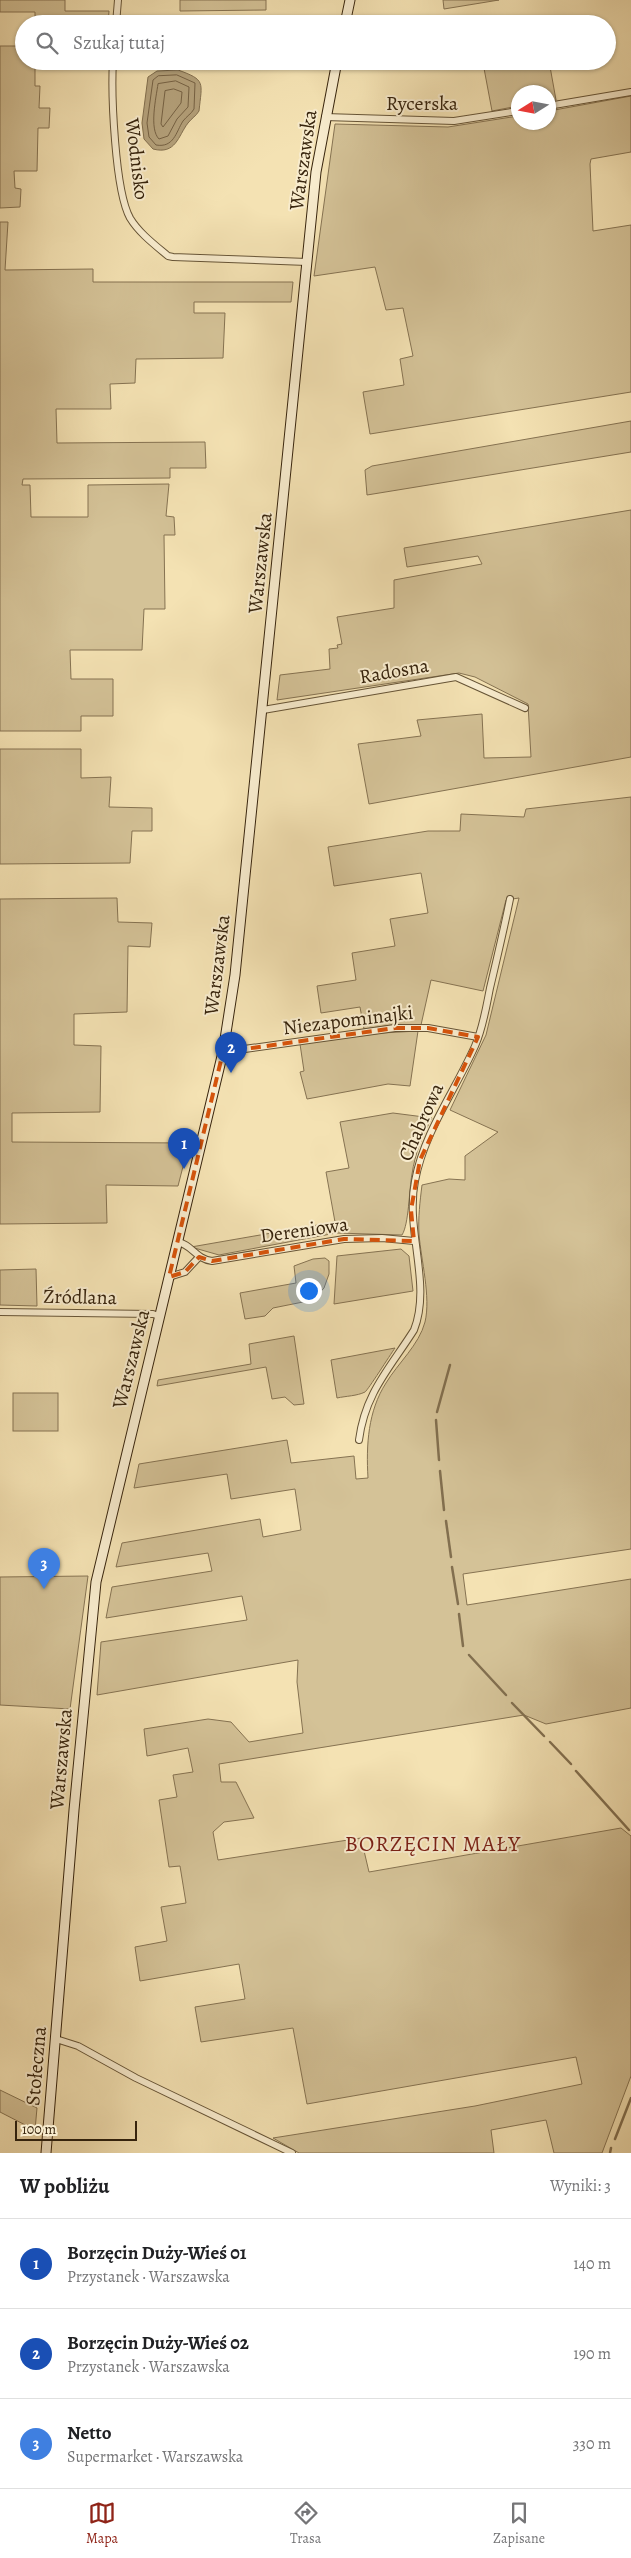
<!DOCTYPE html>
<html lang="pl">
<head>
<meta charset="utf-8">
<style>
	:root { --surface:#fff; --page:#f6f6f6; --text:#202124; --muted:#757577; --line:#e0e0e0; --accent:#8f2418 }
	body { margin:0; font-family:Alegreya,serif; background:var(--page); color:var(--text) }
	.compass { position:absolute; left:511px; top:85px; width:45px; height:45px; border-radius:50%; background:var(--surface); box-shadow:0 1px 4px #0004; rotate:259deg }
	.scale { position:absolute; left:15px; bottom:12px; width:122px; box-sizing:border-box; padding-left:5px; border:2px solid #37240d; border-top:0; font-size:14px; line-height:18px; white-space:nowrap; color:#37240d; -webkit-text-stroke:4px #f8ecce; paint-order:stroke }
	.you { position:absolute; left:308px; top:1290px; width:18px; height:18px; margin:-12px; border:4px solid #fff; border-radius:50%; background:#1a73e8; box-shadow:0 0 0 8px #1a73e833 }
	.badge { display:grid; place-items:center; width:32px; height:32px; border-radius:50%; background:var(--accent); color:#fff; font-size:16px; font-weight:700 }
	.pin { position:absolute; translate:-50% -41px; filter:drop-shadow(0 1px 2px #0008) }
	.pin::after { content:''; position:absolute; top:26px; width:18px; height:15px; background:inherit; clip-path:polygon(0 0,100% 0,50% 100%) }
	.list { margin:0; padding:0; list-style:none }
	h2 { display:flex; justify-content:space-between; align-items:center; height:65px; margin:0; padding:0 20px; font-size:21px }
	h2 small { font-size:16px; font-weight:400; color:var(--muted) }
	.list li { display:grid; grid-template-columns:32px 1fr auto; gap:15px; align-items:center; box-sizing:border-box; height:90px; padding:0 20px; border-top:1px solid var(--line) }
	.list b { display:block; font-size:19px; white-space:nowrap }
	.list p { margin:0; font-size:16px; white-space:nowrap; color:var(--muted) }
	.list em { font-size:16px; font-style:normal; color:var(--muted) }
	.icon { flex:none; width:28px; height:28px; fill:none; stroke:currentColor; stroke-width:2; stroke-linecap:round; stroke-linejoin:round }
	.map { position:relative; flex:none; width:631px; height:2153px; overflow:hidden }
	.search { position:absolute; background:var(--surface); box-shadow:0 1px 4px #0004; left:15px; right:15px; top:15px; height:55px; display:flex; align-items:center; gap:12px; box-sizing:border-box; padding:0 18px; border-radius:28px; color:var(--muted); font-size:19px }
	.sheet { height:335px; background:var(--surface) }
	nav { display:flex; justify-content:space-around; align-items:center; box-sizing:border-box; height:70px; border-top:1px solid var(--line); background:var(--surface); font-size:14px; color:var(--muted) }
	nav a { display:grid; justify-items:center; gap:2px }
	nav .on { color:var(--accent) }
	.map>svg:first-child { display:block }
	.green { fill:#d4c297; stroke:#867352 }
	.water { fill:#b4a17b; stroke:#826f4f }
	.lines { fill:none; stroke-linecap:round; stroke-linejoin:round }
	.shore { stroke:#766244; stroke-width:1 }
	.stream { stroke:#826f4f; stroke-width:2.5 }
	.minor-casing { stroke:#665436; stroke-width:8 }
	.secondary-casing { stroke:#37240d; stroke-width:11 }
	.minor { stroke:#f8ecce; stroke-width:6 }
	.secondary { stroke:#f8ecce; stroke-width:9 }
	.marked { fill:none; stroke:#d6540c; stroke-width:4; stroke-dasharray:10 6; stroke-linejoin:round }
	.labels { text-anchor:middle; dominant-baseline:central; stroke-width:4; stroke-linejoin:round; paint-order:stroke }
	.street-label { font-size:20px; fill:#37240d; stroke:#f8ecce }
	.quarter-label { font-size:22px; letter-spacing:1px; fill:#7a1f14; stroke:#f8ecce }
</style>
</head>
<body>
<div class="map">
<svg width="631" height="2153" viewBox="0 0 631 2153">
	<rect width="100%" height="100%" fill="#f4e2b3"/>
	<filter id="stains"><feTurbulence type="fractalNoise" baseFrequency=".004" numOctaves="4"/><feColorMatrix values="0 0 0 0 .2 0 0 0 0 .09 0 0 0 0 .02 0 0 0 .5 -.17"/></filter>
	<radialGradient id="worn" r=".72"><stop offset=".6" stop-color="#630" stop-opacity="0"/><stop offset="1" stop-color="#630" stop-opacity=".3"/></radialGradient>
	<g class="green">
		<polygon points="0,0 65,0 65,11 109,11 108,24 35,24 35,12 0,12"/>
		<polygon points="180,0 266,0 266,10 180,11"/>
		<polygon points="443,0 499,0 444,9"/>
		<polygon points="137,16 220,16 220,24 122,24 124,21"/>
		<polygon points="0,46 24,46 24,61 35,61 35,86 40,86 39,108 50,108 49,128 38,128 37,171 14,171 15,188 21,189 20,207 0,208"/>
		<polygon points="494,61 549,61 556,100 549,101 548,92 518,92 518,106 492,111 483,63"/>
		<polygon points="631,96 631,152 591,159 590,164 593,231 631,225 631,392 370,434 363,392 404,385 400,359 413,356 403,308 386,310 375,267 314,276 335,124 448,127 518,116 518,122 548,122 549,111"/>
		<polygon points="0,222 8,222 5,270 93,269 93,282 293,282 291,302 194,302 194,313 225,313 223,358 136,359 135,383 110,384 111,409 56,409 57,443 205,442 206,468 170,468 170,478 23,479 22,485 30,485 31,517 88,517 88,485 169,484 166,516 174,517 175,535 164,535 165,609 144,609 142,650 70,650 71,679 113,679 113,716 81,716 81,731 0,731"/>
		<polygon points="631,421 631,452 367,495 365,470 372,466"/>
		<polygon points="631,510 631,757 369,804 358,744 421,736 417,720 482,714 484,758 531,757 528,704 475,677 459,673 277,700 280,675 330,669 329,649 338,648 337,645 342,644 337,617 394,608 394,580 482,564 478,556 407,567 404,548"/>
		<polygon points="0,749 81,749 81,778 111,777 109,807 152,808 152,831 132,831 130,863 0,864"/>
		<path d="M631 797V1549L463 1574 467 1605 631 1579V1708L546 1724 524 1715 219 1764 221 1782H236L254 1818 224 1822 213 1832 218 1860 361 1838 369 1872 621 1828 631 1836V2076L602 2153H554L546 2120 491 2130 494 2153H299L273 2138 475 2106 582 2084 576 2057 307 2104 293 2028 201 2042 195 2007 245 1999 239 1964 140 1981 135 1947 167 1941 161 1907 186 1903 180 1866 169 1867 159 1800 177 1797 173 1775 193 1772 188 1748 147 1756 144 1729 208 1719 231 1722 249 1742 303 1733 297 1682 298 1660 97 1695 101 1642 247 1620 242 1596 106 1618 112 1587 212 1571 208 1553 116 1567 122 1543 260 1519 263 1537 301 1530 295 1489 231 1499 227 1474 134 1488 139 1464 287 1440 291 1463 354 1456 356 1479 368 1478C366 1445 368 1411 386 1383 398 1363 419 1345 425 1322 431 1297 421 1260 419 1234 418 1218 420 1201 422 1185L449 1179 465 1180V1156L498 1132 450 1110 486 1035 519 898 506 900 483 991 431 980 421 1025H392L364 1029 360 1007 321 1013 317 986 356 980 352 953 395 946 390 919 428 913 421 873 334 886 328 847 428 831H460L461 814 524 817 526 809Z"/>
		<polygon points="117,898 118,922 152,923 150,947 128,946 127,1012 74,1014 74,1045 101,1046 100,1112 12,1113 12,1142 189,1143 178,1186 106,1185 107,1223 0,1224 0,899"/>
		<polygon points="418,1031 410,1086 388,1084 307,1099 300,1072 304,1071 300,1044 382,1033"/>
		<path d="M393 1113 432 1118C422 1136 415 1154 412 1174 409 1190 409 1224 402 1235L336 1233 219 1255 191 1247 335 1222 326 1172 349 1168 340 1122Z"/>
		<polygon points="401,1249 409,1256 413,1291 334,1304 337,1256"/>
		<polygon points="325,1258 329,1261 329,1274 324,1288 313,1300 273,1308 265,1316 245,1319 240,1293 296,1283 294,1266 313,1259"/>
		<polygon points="36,1269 37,1306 0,1305 0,1270"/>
		<polygon points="294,1336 304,1404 294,1405 285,1397 272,1399 266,1367 157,1386 158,1380 251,1364 249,1344"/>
		<path d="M395 1348C390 1355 368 1390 365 1392 357 1396 346 1396 337 1398L331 1360Z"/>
		<rect x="13" y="1393" width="45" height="38"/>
		<polygon points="88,1576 70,1709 0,1705 0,1577"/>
		<polygon points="0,2090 37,2108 35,2130 0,2112"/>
	</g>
	<path class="water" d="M178 70C206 80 202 82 199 111 196 116 192 118 188 123 178 136 176 155 153 149L144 139 142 123 148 77 157 71Z"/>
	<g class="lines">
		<g class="shore">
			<path d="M177 75 195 83 194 109C191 114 187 116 183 121 176 132 174 148 156 145L149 137 147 123 153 80 158 76Z"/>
			<path d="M176 81 189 87 188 107 177 119 168 136 159 139C149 129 156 98 158 84Z"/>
			<polygon points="174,89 182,92 181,103 163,127 161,124 165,91"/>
		</g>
		<g class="stream">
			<polyline points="437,1412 450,1365"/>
			<polyline points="436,1420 439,1460"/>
			<polyline points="440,1471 444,1510"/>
			<polyline points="446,1521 451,1557"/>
			<polyline points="452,1567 458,1604"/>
			<polyline points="459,1614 463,1646"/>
			<polyline points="469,1655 506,1695"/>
			<polyline points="512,1703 544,1736"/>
			<polyline points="550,1742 571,1764"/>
			<polyline points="576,1771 629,1830"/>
			<polyline points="615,2139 631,2098"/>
			<polyline points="610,2153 611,2148"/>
		</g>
		<defs>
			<g id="minor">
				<polyline points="116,24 118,0"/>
				<path d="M113 61C111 94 115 191 130 218 139 233 155 245 168 256L173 257 307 262"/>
				<polyline points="548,106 631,92"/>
				<polyline points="325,117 454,121 518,111"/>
				<polyline points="263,710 456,677 525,708"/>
				<polyline points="223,1052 395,1028 428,1028 478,1037"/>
				<path d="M177 1242C192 1244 195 1259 212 1261L344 1239 382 1238 414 1241"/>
				<polyline points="169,1277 185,1272 199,1257"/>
				<polyline points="0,1312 153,1314 159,1316"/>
				<path d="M359 1440C365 1393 390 1368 414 1330 432 1284 405 1230 415 1181 424 1132 455 1091 475 1046 483 1028 486 1008 490 988 497 958 504 929 510 899"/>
				<polyline points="56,2039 78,2046 136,2078 292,2153"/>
			</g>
			<g id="secondary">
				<polyline points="345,24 350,0"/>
				<polyline points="46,2153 74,1810 96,1582 223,1052 235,975 316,172 337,61"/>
			</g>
		</defs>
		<use href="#minor" class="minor-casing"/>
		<use href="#secondary" class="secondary-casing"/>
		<use href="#minor" class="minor"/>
		<use href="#secondary" class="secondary"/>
	</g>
	<path class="marked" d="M395 1028H428L478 1037 420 1160 411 1210 414 1241 344 1239 212 1261 199 1257 185 1272 169 1277 223 1052Z"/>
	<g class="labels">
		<g class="street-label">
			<text x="422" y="103">Rycerska</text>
			<text transform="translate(137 159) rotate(83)">Wodnisko</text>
			<text transform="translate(303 160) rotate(-82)">Warszawska</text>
			<text transform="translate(260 563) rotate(-84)">Warszawska</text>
			<text transform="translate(394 671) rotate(-10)">Radosna</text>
			<text transform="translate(217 965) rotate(-83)">Warszawska</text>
			<text transform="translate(348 1020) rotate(-7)">Niezapominajki</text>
			<text transform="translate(421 1122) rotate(-66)">Chabrowa</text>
			<text transform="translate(304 1230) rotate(-8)">Dereniowa</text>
			<text transform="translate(80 1297) rotate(1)">Źródlana</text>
			<text transform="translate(131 1359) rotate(-76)">Warszawska</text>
			<text transform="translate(61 1759) rotate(-85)">Warszawska</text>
			<text transform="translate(36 2066) rotate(-85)">Stołeczna</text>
		</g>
		<g class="quarter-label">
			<text x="433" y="1844">BORZĘCIN MAŁY</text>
		</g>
	</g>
	<rect width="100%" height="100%" filter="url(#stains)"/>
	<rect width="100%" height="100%" fill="url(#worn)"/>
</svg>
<svg class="compass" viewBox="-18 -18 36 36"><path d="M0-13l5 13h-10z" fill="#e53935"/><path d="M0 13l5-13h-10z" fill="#757577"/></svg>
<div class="scale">100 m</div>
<div class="you"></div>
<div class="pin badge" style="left:184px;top:1169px;background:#1a4fb4">1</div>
<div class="pin badge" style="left:231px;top:1073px;background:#1a4fb4">2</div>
<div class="pin badge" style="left:44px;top:1589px;background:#3f7fe0">3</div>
<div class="search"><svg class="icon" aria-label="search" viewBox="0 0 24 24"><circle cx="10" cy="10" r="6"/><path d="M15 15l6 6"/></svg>Szukaj tutaj</div>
</div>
<section class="sheet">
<h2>W pobliżu<small>Wyniki: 3</small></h2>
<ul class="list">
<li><span class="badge" style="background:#1a4fb4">1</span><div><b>Borzęcin Duży-Wieś 01</b><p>Przystanek · Warszawska</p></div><em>140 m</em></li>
<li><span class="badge" style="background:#1a4fb4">2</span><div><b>Borzęcin Duży-Wieś 02</b><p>Przystanek · Warszawska</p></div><em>190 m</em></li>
<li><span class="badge" style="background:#3f7fe0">3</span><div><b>Netto</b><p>Supermarket · Warszawska</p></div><em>330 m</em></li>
</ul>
</section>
<nav>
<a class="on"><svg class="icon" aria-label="map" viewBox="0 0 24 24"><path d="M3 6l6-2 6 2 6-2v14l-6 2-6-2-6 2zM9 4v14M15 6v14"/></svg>Mapa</a>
<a><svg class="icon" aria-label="directions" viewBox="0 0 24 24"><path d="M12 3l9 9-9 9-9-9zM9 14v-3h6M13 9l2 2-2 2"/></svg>Trasa</a>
<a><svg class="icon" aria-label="saved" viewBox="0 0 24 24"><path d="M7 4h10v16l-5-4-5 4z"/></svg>Zapisane</a>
</nav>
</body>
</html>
